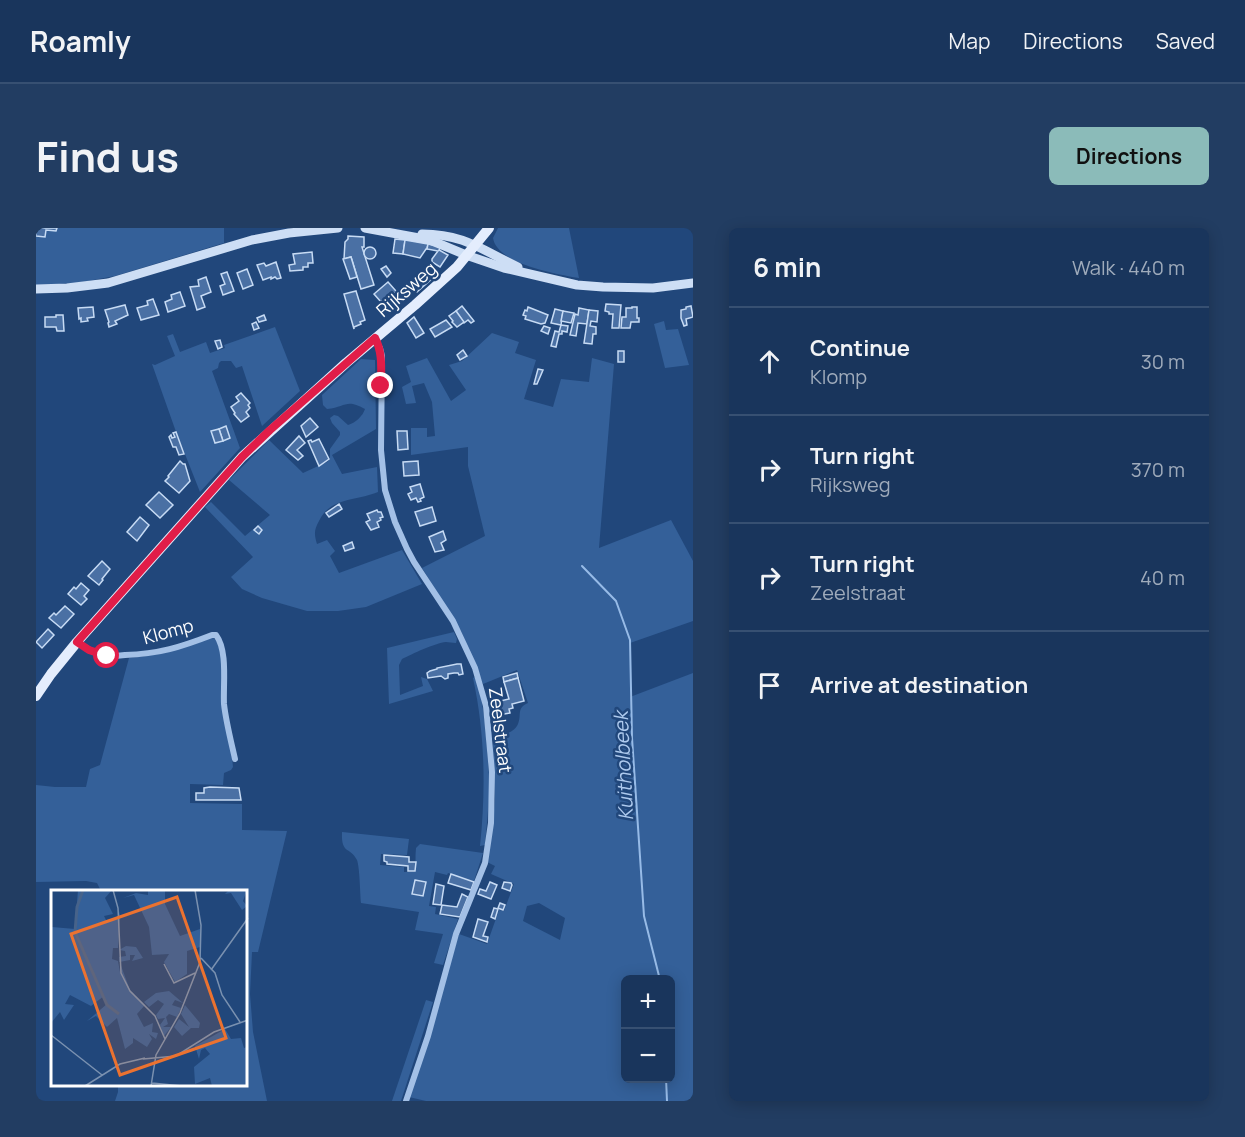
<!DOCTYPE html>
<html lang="en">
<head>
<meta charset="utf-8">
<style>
	:root { --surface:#19355c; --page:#223d62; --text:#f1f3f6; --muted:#9fabbb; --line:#375072; --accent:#8bbbb9 }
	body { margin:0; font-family:Manrope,sans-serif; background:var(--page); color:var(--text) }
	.controls { position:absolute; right:18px; bottom:18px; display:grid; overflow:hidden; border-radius:9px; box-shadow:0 3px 15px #0003 }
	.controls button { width:54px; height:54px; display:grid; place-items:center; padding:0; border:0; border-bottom:2px solid var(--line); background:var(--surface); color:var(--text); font:30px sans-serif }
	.stop { position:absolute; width:18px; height:18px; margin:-14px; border:4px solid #e11d48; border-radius:50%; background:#fff }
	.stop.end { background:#e11d48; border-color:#fff; box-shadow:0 2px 6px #0008 }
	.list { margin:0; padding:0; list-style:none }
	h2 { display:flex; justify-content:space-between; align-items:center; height:78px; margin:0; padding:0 24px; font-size:26px }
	h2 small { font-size:20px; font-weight:400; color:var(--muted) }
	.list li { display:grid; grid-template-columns:39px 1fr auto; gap:18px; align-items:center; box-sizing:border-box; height:108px; padding:0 24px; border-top:2px solid var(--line) }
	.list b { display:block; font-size:22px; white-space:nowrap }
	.list p { margin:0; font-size:20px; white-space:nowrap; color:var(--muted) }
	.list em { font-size:20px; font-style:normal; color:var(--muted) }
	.icon { flex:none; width:33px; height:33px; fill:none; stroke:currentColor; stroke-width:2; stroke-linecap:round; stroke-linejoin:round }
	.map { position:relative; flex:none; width:657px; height:873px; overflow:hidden; border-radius:9px }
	header { display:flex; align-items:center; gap:36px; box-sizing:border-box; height:84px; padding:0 30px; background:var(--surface); border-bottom:2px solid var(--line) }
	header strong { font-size:28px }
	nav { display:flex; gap:33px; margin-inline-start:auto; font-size:21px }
	.intro { display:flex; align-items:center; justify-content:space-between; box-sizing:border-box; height:144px; padding:0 36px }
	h1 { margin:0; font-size:42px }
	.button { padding:15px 27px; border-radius:9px; background:var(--accent); color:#111; font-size:21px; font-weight:700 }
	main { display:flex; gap:36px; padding:0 36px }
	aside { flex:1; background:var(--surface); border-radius:9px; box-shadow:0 3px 15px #0003 }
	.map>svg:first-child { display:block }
	.green { fill:#346099; fill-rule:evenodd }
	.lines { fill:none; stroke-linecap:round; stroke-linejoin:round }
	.stream { stroke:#97bbe7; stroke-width:2 }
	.building { fill:#4a70a4; stroke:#c7dbf4; stroke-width:1.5 }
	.street { stroke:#a3c0e6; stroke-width:6 }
	.secondary { stroke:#cddef5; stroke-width:9 }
	.primary { stroke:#e4edfd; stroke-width:10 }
	.route { stroke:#e11d48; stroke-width:8 }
	.labels { text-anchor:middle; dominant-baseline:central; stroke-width:5; stroke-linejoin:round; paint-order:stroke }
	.street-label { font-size:18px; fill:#fff; stroke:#21477b }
	.water-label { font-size:20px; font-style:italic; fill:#aecaee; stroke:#21477b }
	.inset-river { fill:none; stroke:#47638a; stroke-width:3 }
	.inset-road { fill:none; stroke:#7a91b0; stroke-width:1.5 }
	.view { fill:#eb7230; fill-opacity:0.15; stroke:#eb7230; stroke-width:3 }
	.inset-edge { fill:none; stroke:#fff; stroke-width:3 }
</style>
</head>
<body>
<header>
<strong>Roamly</strong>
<nav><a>Map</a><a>Directions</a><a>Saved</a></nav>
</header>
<div class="intro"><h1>Find us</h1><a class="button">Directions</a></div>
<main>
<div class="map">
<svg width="657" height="873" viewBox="0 0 657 873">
	<rect width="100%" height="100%" fill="#21477b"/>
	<g class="green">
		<polygon points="0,0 188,0 188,15 79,48 41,55 0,57"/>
		<path d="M462 0H533L543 50C521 46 461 36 457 10Z"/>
		<polygon points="628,93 630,102 642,101 653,137 629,140 618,96"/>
		<polygon points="239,99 264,163 226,198 206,138 200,140 195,133 185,133 183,135 182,140 176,143 204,220 164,264 139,201 116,136 119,137 139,128 131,108 137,106 144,124 170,114 174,125 189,120 188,117"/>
		<path d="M456 105 483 114 479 125 500 132 488 171 517 179 525 151 553 154 556 130 578 136 563 320 635 292 657 333V393L594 415V469L657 445V873H390L373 869 423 706 451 716 463 682 468 683 478 656 455 646 459 638 451 634 456 603 459 571 457 513C464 506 478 506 482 496 486 487 480 480 492 475L481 442 447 456 425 403 386 340 449 308 432 238V219L375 227V200H391V209L399 208 396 174 388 155 376 158 380 175 370 176 366 159 375 154 370 138 391 130 415 173 430 162 413 137 426 133ZM503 675 529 690 524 712 487 693 491 678ZM590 752H634V850H590Z"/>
		<path d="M325 131 339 132 340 201 296 227 306 246 341 239 342 264C321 273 294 269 283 293 278 302 278 306 281 316L291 312 299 323 294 328 303 345 366 322 386 356 330 379 302 383H271L226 370 206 361 195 349 217 329 169 279 175 274 209 308 234 287 193 252 233 212 267 245 291 234 294 231V221L304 207V204L296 195 294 190 298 187 302 188 312 197C319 195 327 188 329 181 310 170 310 179 291 181L287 177 286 167Z"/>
		<path d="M418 404 421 411 420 415C416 415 413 414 410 414 399 415 376 426 366 431L363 437 364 467 387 458 385 449 391 451 397 463 353 476 351 420Z"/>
		<path d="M176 409 181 413 185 426 197 539 195 542 188 545 187 557 154 556V575L206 576V602L251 603 222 724H216L214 766 217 804 231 873H79L82 864V857L210 856V663H65L61 655 50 653 0 654V557L19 559H50L54 541 64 537 93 430C123 427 148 421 176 409Z"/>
		<path d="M439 449 445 468 449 494 454 560 449 617 444 618C450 562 449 505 437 450Z"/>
		<path d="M306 604 373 611 371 627 345 626 344 637 368 639V644H379C380 636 379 628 380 620L384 616 447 625 438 653 412 645 411 647 399 644 393 678 400 679 399 686 422 691 407 737 398 735 407 706 379 702 383 684 325 675C324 665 324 641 321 632 314 618 305 627 306 604Z"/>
		<polygon points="390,772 397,774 365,873 356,873"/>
	</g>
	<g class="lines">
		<g class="stream">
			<polyline points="546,338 580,373 594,412 596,510 608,688 624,752"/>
			<polyline points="630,850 631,873"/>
		</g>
	</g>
	<g class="building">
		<polygon points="0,0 21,0 20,3 10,2 9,9 0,8"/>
		<polygon points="312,8 328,9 328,19 326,19 338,57 325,61 315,29 308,31 309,14 312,11"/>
		<polygon points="359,11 369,12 367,26 357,25"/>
		<polygon points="369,12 392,16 391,21 390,21 384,30 367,26"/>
		<polygon points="392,16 405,19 403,22 412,27 404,39 396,34 396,31 402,23 391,21"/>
		<circle cx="334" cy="25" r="6"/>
		<polygon points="276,24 277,35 272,35 272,39 267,39 267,42 254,43 253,37 259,36 257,26"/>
		<polygon points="315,29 321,49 314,51 307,31"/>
		<polygon points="240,34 245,50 241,51 239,49 235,51 235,49 227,52 221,37 228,35 230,38"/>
		<polygon points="350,38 355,45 351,49 345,41"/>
		<polygon points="211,41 217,57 207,61 201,45"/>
		<polygon points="389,42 393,44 398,49 381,64 374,56"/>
		<polygon points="191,44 198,63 187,67 184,58 189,56 185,46"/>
		<polygon points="170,49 175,64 165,68 169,79 161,82 154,59 163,58 162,52"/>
		<polygon points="352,54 360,63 359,65 361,67 354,74 348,71 345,74 338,66"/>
		<polygon points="320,63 329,92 324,94 325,96 318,99 318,101 308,66"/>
		<polygon points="144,64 149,78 132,84 129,74 136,71 135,67"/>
		<polygon points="117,71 123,87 105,92 101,80 112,77 111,73"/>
		<polygon points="570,76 585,77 583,100 576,100 577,86 573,86 573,84 569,83"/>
		<polygon points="89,77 92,87 79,93 81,96 73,99 72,95 73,94 69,82"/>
		<polygon points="426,78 438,93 435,95 432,92 428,95 420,83"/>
		<polygon points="655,78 657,89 650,91 651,97 648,98 645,90 645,82 650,81 650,79"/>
		<polygon points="57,79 58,89 51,90 52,93 45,94 45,90 43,91 42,80"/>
		<polygon points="492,79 512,87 509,95 505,96 489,91 490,88 487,87 489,82 491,83"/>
		<polygon points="596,79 601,79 601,90 603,90 603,94 595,94 594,100 585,100 586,89 590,89 590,80 596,80"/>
		<polygon points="543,80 553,82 551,96 542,95 540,108 534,107 539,86 542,87"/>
		<polygon points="519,81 527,83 525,97 515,95"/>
		<polygon points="553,82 562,83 561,94 555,93 554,98 560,99 560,106 557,106 556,116 548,115"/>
		<polygon points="420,83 428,94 421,99 416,94 417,93 413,88"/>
		<polygon points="527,83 538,85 535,95 525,93"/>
		<polygon points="20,87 27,87 28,103 21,103 20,99 9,99 9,89 20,89"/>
		<polygon points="228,87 230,92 223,94 221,90"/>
		<polygon points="378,89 388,105 380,110 371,95"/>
		<polygon points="410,92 416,99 399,109 394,101"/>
		<polygon points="220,94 223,100 218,102 216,96"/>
		<polygon points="525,97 532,98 531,104 526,103 526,106 523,106 520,119 515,118 519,103 523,104"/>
		<polygon points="508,98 514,100 512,106 505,103"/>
		<polygon points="184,112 186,119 182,121 179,113"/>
		<polygon points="427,122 431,128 424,132 421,127"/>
		<rect x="582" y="123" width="6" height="11"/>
		<polygon points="502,141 507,142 501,156 498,156"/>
		<polygon points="205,165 214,175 212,177 214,180 210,184 213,188 205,194 198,186 199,185 195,179 203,173 200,169"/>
		<polygon points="274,190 282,199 270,209 265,198"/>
		<polygon points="190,198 194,210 187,213 183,201"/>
		<polygon points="183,201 187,213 179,215 175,203"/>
		<polygon points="361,203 371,203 372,221 362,222"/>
		<polygon points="140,204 148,226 143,227 140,219 137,219 133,209 135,207 136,210 139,209 137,205"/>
		<polygon points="263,208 269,215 261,222 267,228 262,232 250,222"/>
		<polygon points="283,211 293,231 283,238 272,213 275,212 276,214"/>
		<polygon points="144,233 147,236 149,236 154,253 143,265 129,253 133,249 132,248"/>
		<polygon points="382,233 383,247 368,248 367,234"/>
		<polygon points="384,256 388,269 384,271 385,273 382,274 380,270 375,272 372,266 376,264 374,259"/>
		<polygon points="123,264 137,277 124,290 110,277"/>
		<polygon points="303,276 306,281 293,289 290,285"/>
		<polygon points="396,279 400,293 384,298 379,284"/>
		<polygon points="341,282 342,284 345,284 347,289 344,290 345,292 341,294 343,299 335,302 330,294 334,292 331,286"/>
		<polygon points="104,289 113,297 101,313 91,304"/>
		<polygon points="222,298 226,302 223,306 218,302"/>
		<polygon points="407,303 410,312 405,315 408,322 399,324 393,309"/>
		<polygon points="316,314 318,320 309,323 307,318"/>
		<polygon points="66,333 74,341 66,351 67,352 63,357 52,348"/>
		<polygon points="45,355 53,362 48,368 51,371 45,377 32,366 38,359 40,361"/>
		<polygon points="29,378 38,386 25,400 13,390 18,385 20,387"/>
		<polygon points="12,401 18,407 6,420 0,414"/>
		<polygon points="421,436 425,436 427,446 423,447 422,445 418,445 412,446 412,450 409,451 405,448 392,450 391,445 394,443 401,441 401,440"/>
		<polygon points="481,445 482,450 468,454 467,449"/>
		<polygon points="482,450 488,473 476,476 477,480 473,481 474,485 463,487 460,474 473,471 468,454"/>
		<polygon points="174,559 203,560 205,572 160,572 160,565 168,565 168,560"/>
		<polygon points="348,627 373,629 373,634 380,634 379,643 372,643 372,638 351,636 351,634 348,633"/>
		<polygon points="415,646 438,654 435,662 412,655"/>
		<polygon points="379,652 390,654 387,668 376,666"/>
		<polygon points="454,654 461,657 455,671 442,666 444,661 450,663"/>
		<polygon points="468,654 475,655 476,657 474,663 466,660"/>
		<polygon points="400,656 408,658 405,677 397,676"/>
		<polygon points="426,666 432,669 424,689 404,686 406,677 421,679"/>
		<polygon points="464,675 469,677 467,682 462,680"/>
		<polygon points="458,680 462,681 459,691 455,689"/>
		<polygon points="442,691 452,694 447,708 452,709 451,714 437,709"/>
	</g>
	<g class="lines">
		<g class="street">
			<polyline points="339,110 344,120 346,128 345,222 349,262 359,294 371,321 378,334 417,393 439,440 450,478 456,544 455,595 449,635 420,706 392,808 370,873"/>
			<path d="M41 414C49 419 56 425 66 427 73 429 81 428 89 427 123 426 145 419 176 407H180C192 423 187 456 188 476 190 494 195 513 199 531"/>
		</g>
		<g class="secondary">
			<polyline points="329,0 394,12 430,27 468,40 541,57 567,59 617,60 657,55"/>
			<path d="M386 6C428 6 446 22 482 39"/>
			<polyline points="0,61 31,60 72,55 216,12 253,5 302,0"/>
		</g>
		<polyline class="primary" points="0,468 15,446 41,414 206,229 310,135 379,77 421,39 453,0"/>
	</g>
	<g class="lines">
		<path class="route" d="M71 428 53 422 41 414 206 229 234 202 339 110C347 125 345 141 345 158"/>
	</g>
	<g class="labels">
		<g class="street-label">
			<text transform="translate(370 61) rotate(-41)">Rijksweg</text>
			<text transform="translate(132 403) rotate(-15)">Klomp</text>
			<text transform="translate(465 502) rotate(83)">Zeelstraat</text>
		</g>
		<g class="water-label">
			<text transform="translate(587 538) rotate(-93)">Kuitholbeek</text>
		</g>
	</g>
	<g transform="translate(15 662)">
		<rect width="196" height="196" fill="#21477b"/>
		<path d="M27 0H61L54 8 62 24 53 26 55 30 67 29 69 21V27L67 58H62L61 69 67 71 69 82V73L79 100 94 115 86 124 93 137 102 133 101 142 107 143 105 149 98 144 101 149 96 157 82 148V153L74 159 66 128 56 137 45 126 36 131 56 114 53 106 40 116 19 105 14 114 23 115 13 130 9 122 0 133 1 37 24 39ZM97 0H114V14L129 46 149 39V57L136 61V84L124 92 113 72 118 64 101 65 98 37 83 5 72 8 85 3 97 5ZM178 0H196L192 11 196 16 191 20 180 3 174 4ZM75 56 85 57 92 68 81 71 84 65H79V70L68 72V67L75 66 74 61 68 60ZM118 101 132 113 124 110 121 115 130 118 126 127 118 124 115 127 117 134 112 137H120L113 146 109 135 114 128 107 129 105 125 113 114 107 110 98 117 93 112 105 103ZM134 115 149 133 148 138H140L131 146 123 137 128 129 138 137 130 124ZM174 139 180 149 190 148 193 158 196 157V196H161L159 188 144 194 143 177 159 164 154 158 150 160 148 169 144 156Z" fill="#346099"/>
		<path class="inset-river" d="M32 0 26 17 24 42 56 115 68 124"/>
		<path class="inset-road" d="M62 0 67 18 70 83 79 101 104 126 114 149M150 68 164 83 171 105 189 132M113 74 123 93 144 83M160 80 197 28M0 145 51 185M92 169 125 166 163 142 197 130M101 193 131 196M34 196 69 174 94 168M100 196 105 165 129 123 149 72 150 35 144 0"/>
		<path class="view" d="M126 7 175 148 69 185 20 44Z"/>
		<rect width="196" height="196" class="inset-edge"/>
	</g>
</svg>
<div class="controls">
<button>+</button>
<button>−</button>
</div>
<div class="stop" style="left:71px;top:428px"></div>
<div class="stop end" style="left:345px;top:158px"></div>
</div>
<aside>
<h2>6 min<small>Walk · 440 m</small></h2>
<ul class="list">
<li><svg class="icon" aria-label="ahead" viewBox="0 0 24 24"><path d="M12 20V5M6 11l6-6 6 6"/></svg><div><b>Continue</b><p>Klomp</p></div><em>30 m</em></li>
<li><svg class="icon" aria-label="right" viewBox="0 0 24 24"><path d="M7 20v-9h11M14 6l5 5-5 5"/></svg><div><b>Turn right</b><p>Rijksweg</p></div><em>370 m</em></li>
<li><svg class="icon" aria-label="right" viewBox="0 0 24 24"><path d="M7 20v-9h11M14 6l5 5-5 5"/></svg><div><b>Turn right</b><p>Zeelstraat</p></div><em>40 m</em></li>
<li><svg class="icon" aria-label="arrive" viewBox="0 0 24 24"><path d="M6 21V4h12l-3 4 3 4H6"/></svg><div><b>Arrive at destination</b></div></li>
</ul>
</aside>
</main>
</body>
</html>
